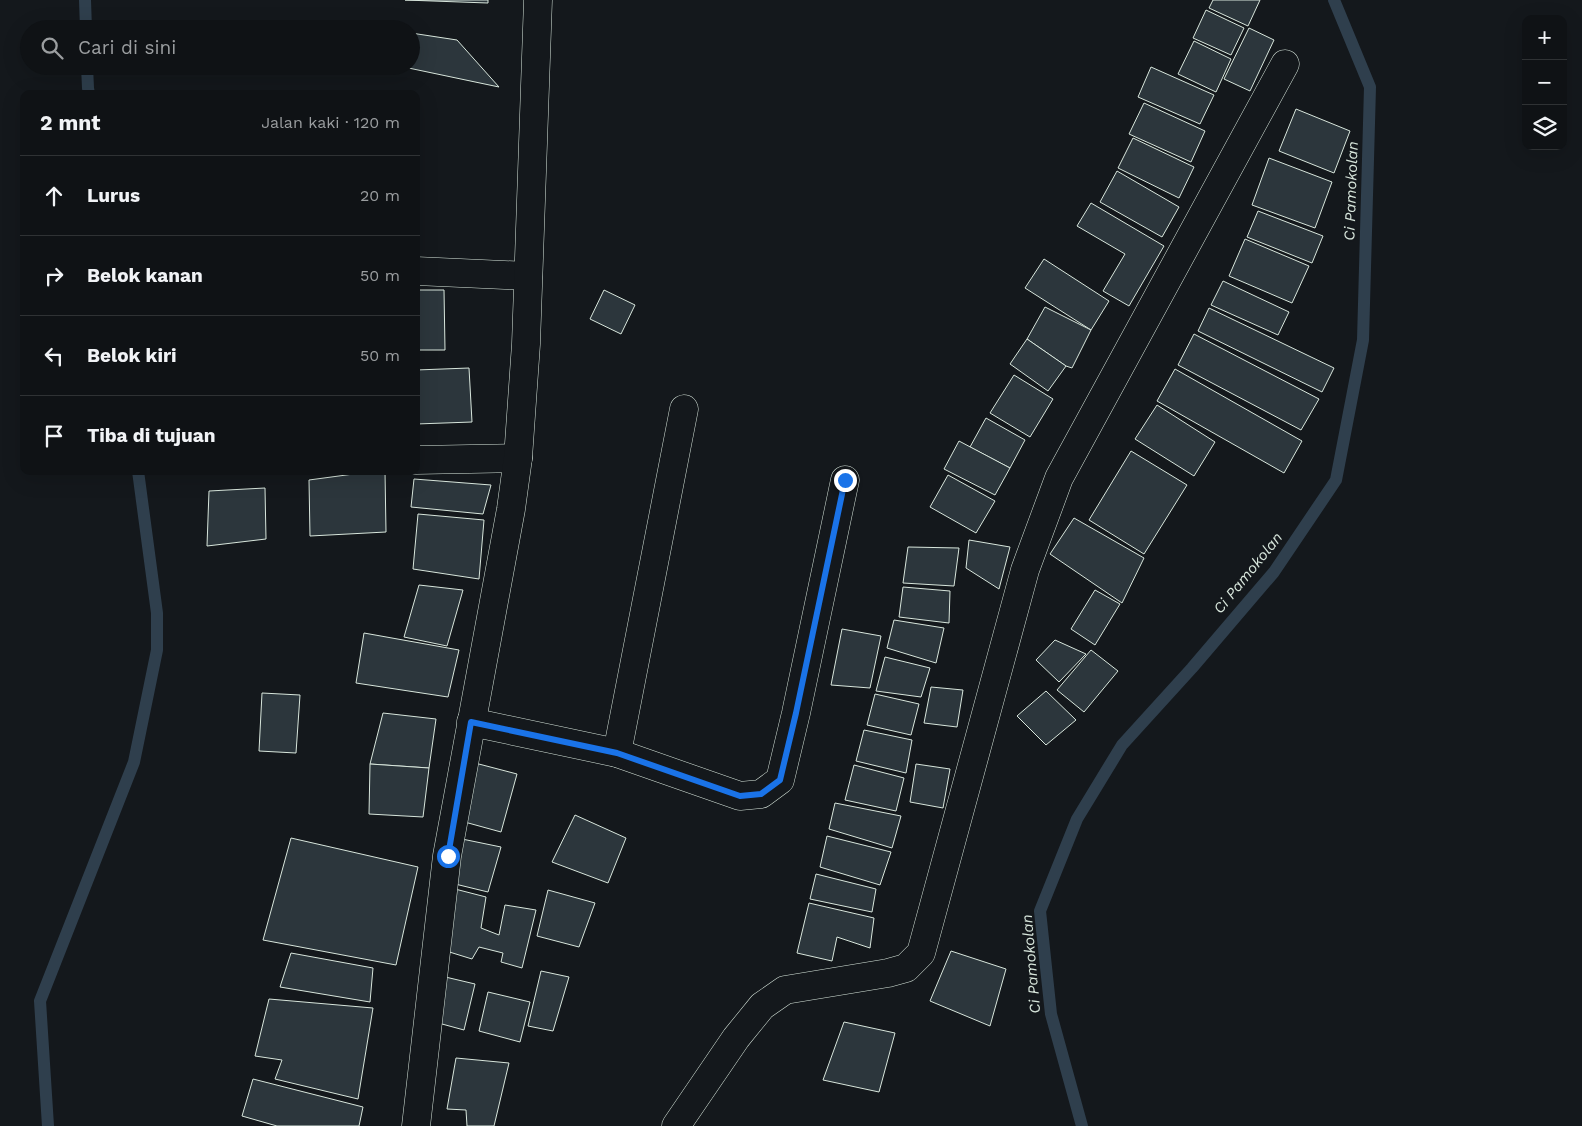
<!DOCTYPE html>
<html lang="id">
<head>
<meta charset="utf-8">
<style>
	:root { --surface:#0f1215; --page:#1d2022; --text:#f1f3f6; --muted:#9b9ea0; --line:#2f3234 }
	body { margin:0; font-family:"Work Sans",sans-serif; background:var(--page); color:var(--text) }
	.controls { position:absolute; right:15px; top:15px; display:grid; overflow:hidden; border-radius:10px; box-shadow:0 5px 20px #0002 }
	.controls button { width:45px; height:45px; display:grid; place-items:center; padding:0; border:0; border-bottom:1px solid var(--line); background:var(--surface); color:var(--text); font:25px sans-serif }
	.stop { position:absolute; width:15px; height:15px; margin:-11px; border:4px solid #1a73e8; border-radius:50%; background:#fff }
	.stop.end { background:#1a73e8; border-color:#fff; box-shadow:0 1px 5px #0008 }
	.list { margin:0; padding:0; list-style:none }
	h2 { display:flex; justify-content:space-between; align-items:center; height:65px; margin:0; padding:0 20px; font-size:21px }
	h2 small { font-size:16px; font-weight:400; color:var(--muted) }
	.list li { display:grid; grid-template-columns:32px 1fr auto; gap:15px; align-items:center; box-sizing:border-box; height:80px; padding:0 20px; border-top:1px solid var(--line) }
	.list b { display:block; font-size:19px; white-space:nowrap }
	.list em { font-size:16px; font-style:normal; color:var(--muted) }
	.icon { flex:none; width:28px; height:28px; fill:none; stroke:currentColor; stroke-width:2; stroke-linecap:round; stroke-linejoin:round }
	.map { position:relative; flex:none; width:1582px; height:1126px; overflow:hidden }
	.search { position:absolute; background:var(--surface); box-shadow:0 5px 20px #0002; left:20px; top:20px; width:400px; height:55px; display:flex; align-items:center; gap:12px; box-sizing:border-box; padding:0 18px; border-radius:28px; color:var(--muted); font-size:19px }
	.panel { position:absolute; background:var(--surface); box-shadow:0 5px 20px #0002; left:20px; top:90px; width:400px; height:385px; border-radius:10px }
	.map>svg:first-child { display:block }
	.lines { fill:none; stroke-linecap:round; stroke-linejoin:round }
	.stream { stroke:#2f3f4d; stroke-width:12 }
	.building { fill:#2c363c; stroke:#d8e6dc }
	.street-casing { stroke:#d8e6dc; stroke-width:29 }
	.street { stroke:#14181c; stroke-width:28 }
	.route { stroke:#1a73e8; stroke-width:6 }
	.labels { text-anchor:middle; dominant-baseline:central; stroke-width:4; stroke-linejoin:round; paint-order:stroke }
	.water-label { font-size:15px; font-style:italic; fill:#d8e6dc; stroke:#14181c }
</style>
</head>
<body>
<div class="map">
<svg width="1582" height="1126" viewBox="0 0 1582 1126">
	<rect width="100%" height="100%" fill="#14181c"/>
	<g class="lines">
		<g class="stream">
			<polyline points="85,0 86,29"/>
			<polyline points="87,66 88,88 89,94"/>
			<polyline points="48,1126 40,1001 134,762 157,650 157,613 138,471"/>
			<polyline points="1082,1126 1051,1014 1040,911 1077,819 1122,745 1192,668 1274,572 1336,480 1363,340 1370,87 1334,0"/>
		</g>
	</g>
	<g class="building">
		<polygon points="405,0 488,0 488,3"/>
		<polygon points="1213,0 1260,0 1248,26 1209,8"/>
		<polygon points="1206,10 1244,28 1231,55 1193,38"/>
		<polygon points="1249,28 1274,40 1250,91 1224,79"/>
		<polygon points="411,33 457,40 499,87 399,66 411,66"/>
		<polygon points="1194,41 1231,59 1216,92 1178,74"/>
		<polygon points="1151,67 1214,95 1200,124 1138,97"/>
		<polygon points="1144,103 1205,131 1191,162 1129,134"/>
		<polygon points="1296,109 1350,131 1334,173 1279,151"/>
		<polygon points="1133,138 1194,167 1179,198 1118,168"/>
		<polygon points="1269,158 1332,182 1315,228 1252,205"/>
		<polygon points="1117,171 1179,207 1162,237 1100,202"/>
		<polygon points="1091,203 1164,246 1129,306 1103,291 1125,254 1077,226"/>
		<polygon points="1258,211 1323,236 1312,263 1247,237"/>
		<polygon points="1245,239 1309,266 1292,303 1229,276"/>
		<polygon points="1044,259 1109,301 1091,330 1025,288"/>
		<polygon points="1223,281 1289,312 1278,335 1211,305"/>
		<polygon points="416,290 444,290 445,350 416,350"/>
		<polygon points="604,290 635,305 621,334 590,319"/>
		<polygon points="1045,307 1091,330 1072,368 1066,366 1027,339"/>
		<polygon points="1209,308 1334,368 1322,392 1198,331"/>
		<polygon points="1194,334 1319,399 1301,430 1178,365"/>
		<polygon points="1027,339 1066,366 1048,391 1010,364"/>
		<polygon points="469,368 472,422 416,424 416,370"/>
		<polygon points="1175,369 1302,441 1284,473 1157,401"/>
		<polygon points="1014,375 1053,399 1030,437 990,413"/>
		<polygon points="1157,405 1215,442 1194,476 1135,439"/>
		<polygon points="986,418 1025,440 1010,468 970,447"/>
		<polygon points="959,441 1010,468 995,495 944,469"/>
		<polygon points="1131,451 1187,485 1144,554 1089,520"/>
		<polygon points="376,471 385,471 386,532 310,536 309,480"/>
		<polygon points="948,475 995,501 976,533 930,507"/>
		<polygon points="414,479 491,485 483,514 411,507"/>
		<polygon points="265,488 266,539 207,546 209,491"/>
		<polygon points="418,514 484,520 479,579 413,569"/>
		<polygon points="1074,518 1144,558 1122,603 1050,554"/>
		<polygon points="969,540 1010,547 999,589 966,568"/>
		<polygon points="908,547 959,548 954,586 903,583"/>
		<polygon points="419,585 463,590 447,646 404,637"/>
		<polygon points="903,587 950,591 949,623 899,617"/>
		<polygon points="1095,590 1120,604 1095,645 1071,629"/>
		<polygon points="894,620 944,628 936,663 887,648"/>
		<polygon points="842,629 881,636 870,688 831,685"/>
		<polygon points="364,633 459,650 448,697 356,683"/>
		<polygon points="1055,640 1086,654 1059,682 1036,660"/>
		<polygon points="1091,650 1118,671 1084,712 1057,690"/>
		<polygon points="885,657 930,668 921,697 876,691"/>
		<polygon points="931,687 963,690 957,727 924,723"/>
		<polygon points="1046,691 1076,720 1046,745 1017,716"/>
		<polygon points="262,693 300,695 296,753 259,751"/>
		<polygon points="875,694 919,704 911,735 867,725"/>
		<polygon points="383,713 436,719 429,768 370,764"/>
		<polygon points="864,730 912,740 906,773 856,761"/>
		<polygon points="475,763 517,774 501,832 461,821"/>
		<polygon points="370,764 429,768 423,817 369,814"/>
		<polygon points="916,764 950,769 943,808 910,802"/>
		<polygon points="854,765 904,778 896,811 845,800"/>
		<polygon points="835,803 901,816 892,848 829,829"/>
		<polygon points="575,815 626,838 608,883 552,862"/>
		<polygon points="827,836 891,852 880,885 820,867"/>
		<polygon points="291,838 418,867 396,965 263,940"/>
		<polygon points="462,839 501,847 488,892 451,883"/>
		<polygon points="816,874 876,889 872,912 810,899"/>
		<polygon points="455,889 486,897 481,928 499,935 505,905 536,910 522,968 501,962 503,953 479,947 472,959 443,950"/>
		<polygon points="548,890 595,903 579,947 537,936"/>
		<polygon points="809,903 874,918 870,948 837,937 832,961 797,953"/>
		<polygon points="951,951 1006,969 990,1026 930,1001"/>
		<polygon points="291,953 373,968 370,1002 280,987"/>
		<polygon points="541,971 569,977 553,1031 528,1026"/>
		<polygon points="437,975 475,984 464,1030 431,1021"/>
		<polygon points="488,992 530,1002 520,1042 479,1031"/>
		<polygon points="269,999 373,1008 358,1099 275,1079 282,1060 255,1056"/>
		<polygon points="844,1022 895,1033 879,1092 823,1080"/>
		<polygon points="456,1058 509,1063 494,1126 467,1126 466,1110 447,1109"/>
		<polygon points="253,1079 363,1107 359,1126 277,1126 242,1116"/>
	</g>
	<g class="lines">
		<defs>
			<g id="street">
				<polyline points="416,271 528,276"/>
				<polyline points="416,460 518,458"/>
				<polyline points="471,722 617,753 740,796 761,794 780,780 796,713 845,480"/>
				<polyline points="617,753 684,409"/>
				<polyline points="416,1126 447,856 511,509 518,458 526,344 538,0"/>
				<polyline points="676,1126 736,1038 762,1006 785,990 888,973 906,968 921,953 1025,570 1059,478 1285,64"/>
			</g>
		</defs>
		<use href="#street" class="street-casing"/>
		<use href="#street" class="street"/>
	</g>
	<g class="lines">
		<polyline class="route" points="448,856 471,722 617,753 740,796 761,794 780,780 796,713 845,480"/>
	</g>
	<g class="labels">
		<g class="water-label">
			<text transform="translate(1351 191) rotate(-88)">Ci Pamokolan</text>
			<text transform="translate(1248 573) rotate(-51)">Ci Pamokolan</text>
			<text transform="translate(1031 964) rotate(-95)">Ci Pamokolan</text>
		</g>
	</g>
</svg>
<div class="controls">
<button>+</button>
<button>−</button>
<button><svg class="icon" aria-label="layers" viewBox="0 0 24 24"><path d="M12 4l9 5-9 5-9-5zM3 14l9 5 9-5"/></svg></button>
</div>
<div class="stop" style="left:448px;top:856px"></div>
<div class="stop end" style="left:845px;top:480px"></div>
<div class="search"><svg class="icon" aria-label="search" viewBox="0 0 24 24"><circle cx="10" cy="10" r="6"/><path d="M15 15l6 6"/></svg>Cari di sini</div>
<section class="panel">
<h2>2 mnt<small>Jalan kaki · 120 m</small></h2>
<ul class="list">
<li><svg class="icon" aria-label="ahead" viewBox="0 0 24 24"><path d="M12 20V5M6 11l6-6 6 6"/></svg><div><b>Lurus</b></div><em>20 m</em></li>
<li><svg class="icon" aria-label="right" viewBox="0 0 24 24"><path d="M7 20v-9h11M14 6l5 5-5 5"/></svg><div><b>Belok kanan</b></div><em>50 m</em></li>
<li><svg class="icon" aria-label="left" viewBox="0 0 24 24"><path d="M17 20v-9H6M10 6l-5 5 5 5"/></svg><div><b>Belok kiri</b></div><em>50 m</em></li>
<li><svg class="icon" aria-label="arrive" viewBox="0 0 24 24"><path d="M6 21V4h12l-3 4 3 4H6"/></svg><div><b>Tiba di tujuan</b></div></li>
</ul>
</section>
</div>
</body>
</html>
